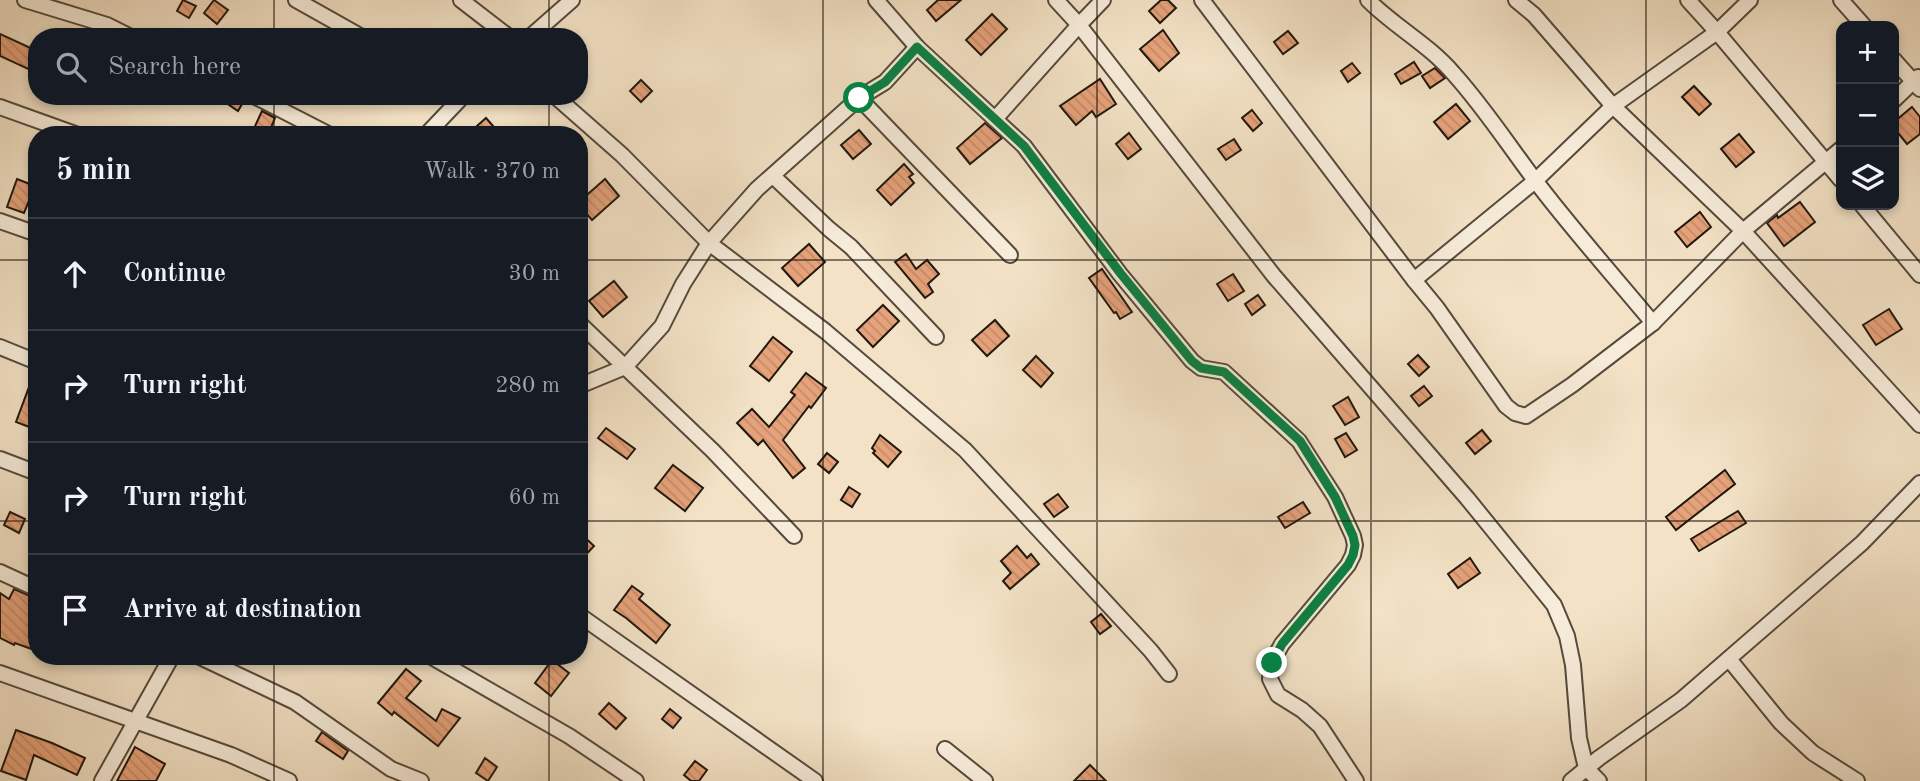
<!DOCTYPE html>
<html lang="en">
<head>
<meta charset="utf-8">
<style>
	:root { --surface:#171b24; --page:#20242c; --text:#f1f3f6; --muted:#9ea1a6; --line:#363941 }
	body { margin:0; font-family:"Old Standard TT",serif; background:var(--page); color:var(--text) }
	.controls { position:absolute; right:21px; top:21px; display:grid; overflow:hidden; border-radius:14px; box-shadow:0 4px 10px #0003 }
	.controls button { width:63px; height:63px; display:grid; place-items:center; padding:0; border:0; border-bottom:2px solid var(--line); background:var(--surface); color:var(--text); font:35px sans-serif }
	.stop { position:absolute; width:21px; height:21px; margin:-16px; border:5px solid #0b8043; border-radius:50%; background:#fff }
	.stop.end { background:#0b8043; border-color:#fff; box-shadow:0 2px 7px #0008 }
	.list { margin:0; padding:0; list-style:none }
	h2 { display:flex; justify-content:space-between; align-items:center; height:91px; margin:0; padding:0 28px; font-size:30px }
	h2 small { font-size:23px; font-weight:400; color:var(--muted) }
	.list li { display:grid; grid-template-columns:46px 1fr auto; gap:21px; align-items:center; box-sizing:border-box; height:112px; padding:0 28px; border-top:2px solid var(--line) }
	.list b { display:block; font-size:26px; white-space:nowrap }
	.list em { font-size:23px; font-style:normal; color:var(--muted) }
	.icon { flex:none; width:38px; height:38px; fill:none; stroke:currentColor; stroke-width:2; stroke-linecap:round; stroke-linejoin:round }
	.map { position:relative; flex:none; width:1920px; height:781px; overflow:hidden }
	.search { position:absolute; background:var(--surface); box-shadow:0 4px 10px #0003; left:28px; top:28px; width:560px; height:77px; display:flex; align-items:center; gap:18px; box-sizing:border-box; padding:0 24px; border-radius:28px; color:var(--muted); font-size:26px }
	.panel { position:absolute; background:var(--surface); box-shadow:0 4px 10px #0003; left:28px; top:126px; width:560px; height:539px; border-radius:28px }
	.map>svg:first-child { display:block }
	.building { fill:url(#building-back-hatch); stroke:#20180e; stroke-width:2 }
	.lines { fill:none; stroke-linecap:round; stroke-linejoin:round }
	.street-casing { stroke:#554a3c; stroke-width:18 }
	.street { stroke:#f7ecda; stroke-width:14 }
	.route { stroke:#0b8043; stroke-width:9 }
	.grid { fill:none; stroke:#20180e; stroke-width:2; stroke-opacity:0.55 }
</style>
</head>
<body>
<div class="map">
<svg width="1920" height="781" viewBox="0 0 1920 781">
	<defs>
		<pattern id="building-back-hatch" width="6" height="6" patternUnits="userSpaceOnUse" patternTransform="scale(1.75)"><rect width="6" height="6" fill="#e6a27a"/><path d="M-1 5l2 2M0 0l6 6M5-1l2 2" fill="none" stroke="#c58b68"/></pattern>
	</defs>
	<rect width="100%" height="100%" fill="#f3e2c6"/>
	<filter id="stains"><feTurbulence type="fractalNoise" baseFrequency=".00286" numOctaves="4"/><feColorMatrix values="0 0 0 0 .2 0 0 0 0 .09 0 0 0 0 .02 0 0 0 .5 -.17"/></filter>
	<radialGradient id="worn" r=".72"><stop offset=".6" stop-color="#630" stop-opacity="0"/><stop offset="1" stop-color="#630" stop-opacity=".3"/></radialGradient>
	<g class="building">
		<polygon points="183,0 196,6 189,18 177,11"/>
		<polygon points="214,0 228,10 217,24 204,13"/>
		<polygon points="938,0 961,0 936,21 927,10"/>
		<polygon points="1161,0 1168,0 1176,8 1160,23 1149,11"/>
		<polygon points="992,14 1007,29 981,55 966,40"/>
		<polygon points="1163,30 1179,53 1159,71 1140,49"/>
		<polygon points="1288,31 1298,43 1283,54 1274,42"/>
		<polygon points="0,34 37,51 37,73 0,56"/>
		<polygon points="1414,62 1421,73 1401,84 1395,74"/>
		<polygon points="1352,63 1360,73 1348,82 1341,71"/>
		<polygon points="1435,68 1445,78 1430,88 1422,76"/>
		<polygon points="1100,79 1116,104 1096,117 1092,111 1076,125 1060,106"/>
		<polygon points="641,80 652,91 641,102 630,91"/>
		<polygon points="1694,86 1711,104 1699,115 1682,97"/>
		<polygon points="216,96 244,96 245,99 238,111"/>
		<polygon points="1456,104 1470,121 1448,139 1434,122"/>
		<polygon points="1912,107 1920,117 1920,134 1907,144 1894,128 1894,122"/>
		<polygon points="1252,110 1262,123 1253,131 1242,118"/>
		<polygon points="262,111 275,118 268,135 251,135"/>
		<polygon points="486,118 501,135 467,135"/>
		<polygon points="985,123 1002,138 970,164 957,148"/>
		<polygon points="859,130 871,144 853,159 841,145"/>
		<polygon points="1129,133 1141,149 1128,159 1116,144"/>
		<polygon points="1739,134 1754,152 1736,167 1721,149"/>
		<polygon points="1234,139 1241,150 1226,160 1218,149"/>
		<polygon points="904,164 913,174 909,177 914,183 891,205 877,190"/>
		<polygon points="17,179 35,186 24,213 7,207"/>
		<polygon points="605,179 619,196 592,220 579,205 579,202"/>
		<polygon points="1800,202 1815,222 1784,246 1767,223 1777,215 1778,218"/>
		<polygon points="1700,212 1711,227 1687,247 1675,232"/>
		<polygon points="809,244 825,262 798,286 782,268"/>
		<polygon points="906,254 916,269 927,260 939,274 928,284 933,292 925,298 895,262"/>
		<polygon points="1102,269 1132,312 1120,319 1116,312 1114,313 1089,278"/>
		<polygon points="1233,274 1244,291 1228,301 1217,284"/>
		<polygon points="614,281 627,297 603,317 589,301"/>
		<polygon points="1258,295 1265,305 1252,315 1245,304"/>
		<polygon points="883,305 899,321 873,347 857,330"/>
		<polygon points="1889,309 1902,329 1876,345 1863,325"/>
		<polygon points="995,320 1009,336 987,356 972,340"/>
		<polygon points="773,337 792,352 769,381 750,366"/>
		<polygon points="1418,355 1429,367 1419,376 1408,364"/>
		<polygon points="1036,356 1053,373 1041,387 1023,370"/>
		<polygon points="35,371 37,371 37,430 16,422"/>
		<polygon points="806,373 826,388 811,408 809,406 783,440 805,468 793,478 763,440 758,445 737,423 752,409 769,427 795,395 791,392"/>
		<polygon points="1424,386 1432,396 1419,406 1411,396"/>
		<polygon points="1348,397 1359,417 1345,425 1333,406"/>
		<polygon points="606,428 635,449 627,459 598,438"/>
		<polygon points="1482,430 1491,441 1475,454 1466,443"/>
		<polygon points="1346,433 1357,450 1345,457 1335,439"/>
		<polygon points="880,435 901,452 888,467 873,453 875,451 872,448"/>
		<polygon points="827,453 838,462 829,473 818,464"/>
		<polygon points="673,465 703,488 685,511 655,488"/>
		<polygon points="1725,470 1735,484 1676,530 1666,517"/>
		<polygon points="849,487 860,494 852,507 841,500"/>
		<polygon points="1058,494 1068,507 1054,517 1044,504"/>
		<polygon points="1303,502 1310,513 1285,528 1278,517"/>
		<polygon points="1738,511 1746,523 1699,551 1691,539"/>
		<polygon points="10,512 25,519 19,533 4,525"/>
		<polygon points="579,532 594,546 579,562"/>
		<polygon points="1017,546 1027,558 1031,554 1039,564 1010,589 1003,581 1011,573 1001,561"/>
		<polygon points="1470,558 1480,573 1458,588 1448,574"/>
		<polygon points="632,586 643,594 639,599 670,625 656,643 626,618 614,610"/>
		<polygon points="14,589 37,599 37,651 15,643 14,645 0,638 0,593 9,599"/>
		<polygon points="1101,614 1111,626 1100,634 1091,622"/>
		<polygon points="552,660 569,673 551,696 535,683"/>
		<polygon points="406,669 421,681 406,698 436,721 442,709 460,718 438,746 394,712 392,715 378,703"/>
		<polygon points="609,703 626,718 616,729 599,714"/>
		<polygon points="670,709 681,718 673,728 662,719"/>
		<polygon points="16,730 52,743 85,758 77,775 34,755 26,780 1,771"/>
		<polygon points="322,732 348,751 343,759 316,741"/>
		<polygon points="135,747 165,764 156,781 117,781"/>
		<polygon points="485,758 497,767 488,781 476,773"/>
		<polygon points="695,761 707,770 699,781 691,781 684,775"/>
		<polygon points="1090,765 1106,781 1074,781"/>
	</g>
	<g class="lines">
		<defs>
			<g id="street">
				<polyline points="25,0 107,25 131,37"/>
				<polyline points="296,0 362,37"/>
				<polyline points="461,0 509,37"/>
				<polyline points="876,0 917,47 1024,146 1120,274 1192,361 1201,368 1224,372 1299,441 1335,497 1353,536 1355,545 1353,555 1348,565 1282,644 1272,662 1270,679 1278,695 1302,710 1320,726 1356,781"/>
				<polyline points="1056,0 1079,25 1274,276 1467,498 1554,605 1567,636 1573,665 1579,738 1586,768 1599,781"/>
				<polyline points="1202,0 1414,280 1437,308 1506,406 1515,413 1526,416 1572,385 1653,323 1743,231 1841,149"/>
				<path d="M1368 0C1395 27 1428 44 1453 73 1483 106 1507 143 1534 179 1571 228 1613 275 1653 323"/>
				<polyline points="1516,0 1534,15 1613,106 1743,231 1920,425"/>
				<polyline points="1688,0 1717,32 1841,180"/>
				<polyline points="1841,0 1864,26"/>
				<polyline points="530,37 572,0"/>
				<polyline points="1894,60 1920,89"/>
				<polyline points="254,96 330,135"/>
				<polyline points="555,96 622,155 709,243 825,331 965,450 1151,651 1169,674"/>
				<polyline points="859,98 1010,255"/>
				<polyline points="1894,100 1918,77"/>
				<polyline points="0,107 78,135"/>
				<polyline points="995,119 1079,25 1103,0"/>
				<polyline points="426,135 463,96"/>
				<polyline points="773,176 829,229 851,247 936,337"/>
				<polyline points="1862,205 1920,275"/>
				<polyline points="0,221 37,234"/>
				<polyline points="1414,280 1535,181 1613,106 1717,32 1750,0"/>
				<polyline points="579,323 713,451 794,536"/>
				<polyline points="0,347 37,362"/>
				<polyline points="579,386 625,367 662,326 683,284 709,243 757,189 859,98 885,82 917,47"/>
				<polyline points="0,459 37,473"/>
				<polyline points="0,572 37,589"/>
				<polyline points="579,615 815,781"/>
				<polyline points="198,656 295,702 391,769 421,781"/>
				<polyline points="430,656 569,736 636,781"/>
				<polyline points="1729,659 1781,723 1813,753 1857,781"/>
				<polyline points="0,673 231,755 289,781"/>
				<polyline points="945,749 985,781"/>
				<polyline points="102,781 172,656"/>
				<polyline points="1571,781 1599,758 1681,700 1862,543 1920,483"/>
			</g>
		</defs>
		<use href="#street" class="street-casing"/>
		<use href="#street" class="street"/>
	</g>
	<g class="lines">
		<polyline class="route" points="859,98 885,82 917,47 1024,146 1121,274 1192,361 1201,368 1224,372 1300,441 1335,497 1353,536 1355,545 1353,555 1348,565 1282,644 1272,663"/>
	</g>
	<path class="grid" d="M274 0V37M549 0V37M823 0V781M1097 0V781M1371 0V781M1646 0V781M274 96V135M549 96V135M0 260H37M579 260H1920M0 521H37M579 521H1920M274 656V781M549 656V781"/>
	<rect width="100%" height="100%" filter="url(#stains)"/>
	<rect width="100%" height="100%" fill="url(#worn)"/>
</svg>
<div class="controls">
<button>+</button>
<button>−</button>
<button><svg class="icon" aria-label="layers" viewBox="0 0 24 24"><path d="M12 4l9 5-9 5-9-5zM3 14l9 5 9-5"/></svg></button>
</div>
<div class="stop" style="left:859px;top:98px"></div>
<div class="stop end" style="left:1272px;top:663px"></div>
<div class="search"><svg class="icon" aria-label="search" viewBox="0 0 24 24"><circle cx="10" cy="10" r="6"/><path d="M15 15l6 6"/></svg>Search here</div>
<section class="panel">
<h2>5 min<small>Walk · 370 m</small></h2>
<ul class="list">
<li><svg class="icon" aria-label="ahead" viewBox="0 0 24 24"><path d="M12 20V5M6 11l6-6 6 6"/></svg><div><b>Continue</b></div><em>30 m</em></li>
<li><svg class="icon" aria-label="right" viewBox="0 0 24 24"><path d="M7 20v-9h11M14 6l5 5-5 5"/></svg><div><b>Turn right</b></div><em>280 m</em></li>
<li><svg class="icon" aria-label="right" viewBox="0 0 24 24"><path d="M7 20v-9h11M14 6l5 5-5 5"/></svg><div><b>Turn right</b></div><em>60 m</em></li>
<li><svg class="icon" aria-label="arrive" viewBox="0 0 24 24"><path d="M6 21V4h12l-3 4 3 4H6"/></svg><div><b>Arrive at destination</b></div></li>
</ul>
</section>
</div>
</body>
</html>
